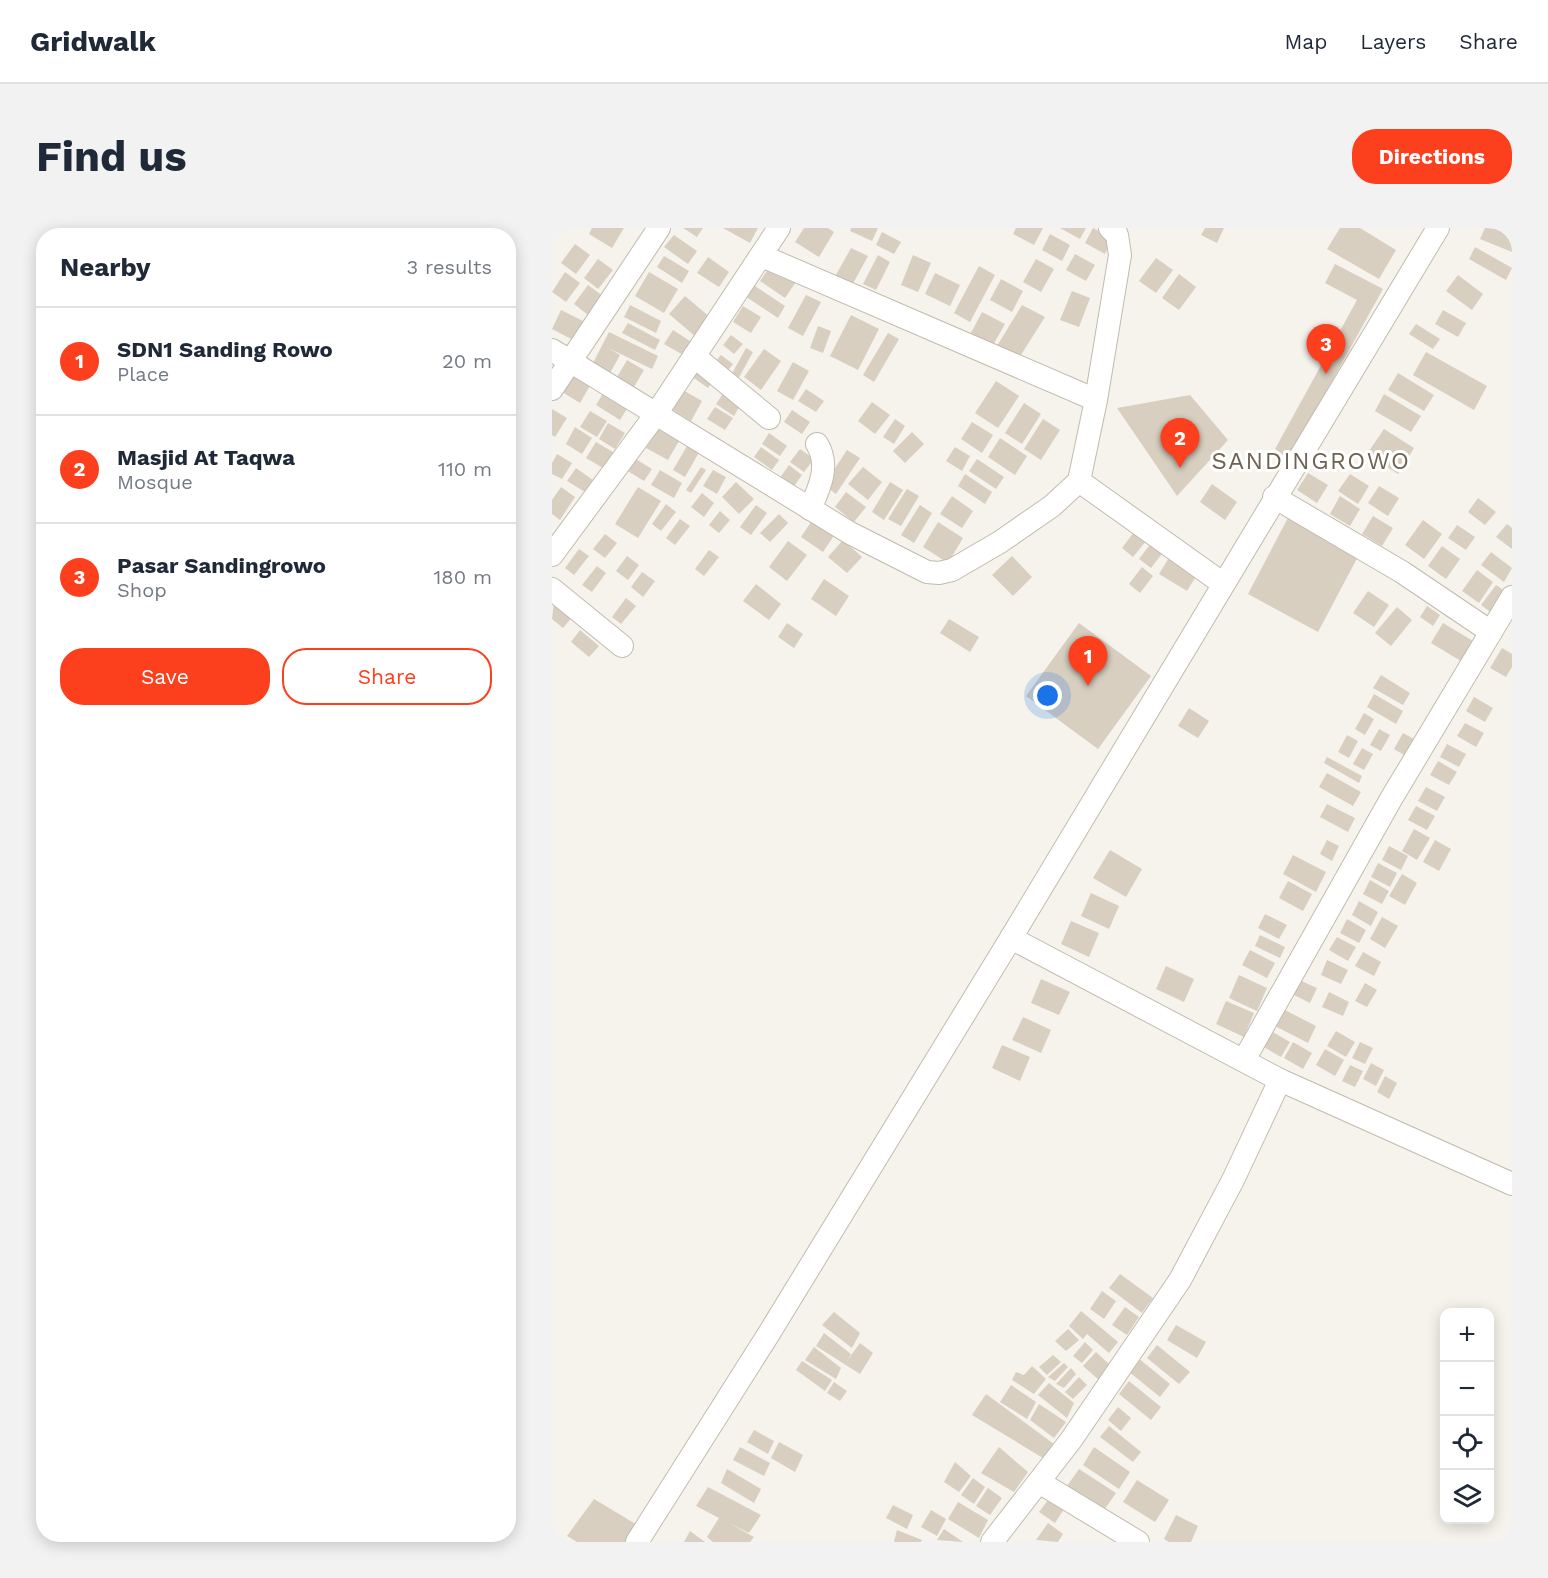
<!DOCTYPE html>
<html lang="en">
<head>
<meta charset="utf-8">
<style>
	:root { --surface:#fff; --page:#f2f2f3; --text:#1f2937; --muted:#747a83; --line:#e0e1e3; --accent:#fc3f1d }
	body { margin:0; font-family:"Work Sans",sans-serif; background:var(--page); color:var(--text) }
	.controls { position:absolute; right:18px; bottom:18px; display:grid; overflow:hidden; border-radius:12px; box-shadow:0 3px 15px #0003 }
	.controls button { width:54px; height:54px; display:grid; place-items:center; padding:0; border:0; border-bottom:2px solid var(--line); background:var(--surface); color:var(--text); font:30px sans-serif }
	.you { position:absolute; left:496px; top:468px; width:21px; height:21px; margin:-15px; border:4px solid #fff; border-radius:50%; background:#1a73e8; box-shadow:0 0 0 9px #1a73e833 }
	.badge { display:grid; place-items:center; width:39px; height:39px; border-radius:50%; background:var(--accent); color:#fff; font-size:20px; font-weight:700 }
	.pin { position:absolute; translate:-50% -50px; filter:drop-shadow(0 2px 3px #0008) }
	.pin::after { content:''; position:absolute; top:32px; width:21px; height:18px; background:inherit; clip-path:polygon(0 0,100% 0,50% 100%) }
	.list { margin:0; padding:0; list-style:none }
	h2 { display:flex; justify-content:space-between; align-items:center; height:78px; margin:0; padding:0 24px; font-size:26px }
	h2 small { font-size:20px; font-weight:400; color:var(--muted) }
	.list li { display:grid; grid-template-columns:39px 1fr auto; gap:18px; align-items:center; box-sizing:border-box; height:108px; padding:0 24px; border-top:2px solid var(--line) }
	.list b { display:block; font-size:22px; white-space:nowrap }
	.list p { margin:0; font-size:20px; white-space:nowrap; color:var(--muted) }
	.list em { font-size:20px; font-style:normal; color:var(--muted) }
	.actions { display:flex; gap:12px; padding:18px 24px }
	.actions a { flex:1; padding:14px 0; border:2px solid var(--accent); border-radius:24px; text-align:center; font-size:21px; color:var(--accent) }
	.actions .main { background:var(--accent); color:#fff }
	.icon { flex:none; width:33px; height:33px; fill:none; stroke:currentColor; stroke-width:2; stroke-linecap:round; stroke-linejoin:round }
	.map { position:relative; flex:none; width:960px; height:1314px; overflow:hidden; border-radius:24px }
	header { display:flex; align-items:center; gap:36px; box-sizing:border-box; height:84px; padding:0 30px; background:var(--surface); border-bottom:2px solid var(--line) }
	header strong { font-size:28px }
	nav { display:flex; gap:33px; margin-inline-start:auto; font-size:21px }
	.intro { display:flex; align-items:center; justify-content:space-between; box-sizing:border-box; height:144px; padding:0 36px }
	h1 { margin:0; font-size:42px }
	.button { padding:15px 27px; border-radius:24px; background:var(--accent); color:#fff; font-size:21px; font-weight:700 }
	main { display:flex; gap:36px; padding:0 36px }
	aside { flex:1; background:var(--surface); border-radius:24px; box-shadow:0 3px 15px #0003 }
	.map>svg:first-child { display:block }
	.building { fill:#d8cfc1 }
	.lines { fill:none; stroke-linecap:round; stroke-linejoin:round }
	.minor-casing { stroke:#c2bbae; stroke-width:24 }
	.minor { stroke:#fff; stroke-width:22 }
	.labels { text-anchor:middle; dominant-baseline:central; stroke-width:6; stroke-linejoin:round; paint-order:stroke }
	.quarter-label { font-size:24px; letter-spacing:1.5px; fill:#6e6250; stroke:#fff }
</style>
</head>
<body>
<header>
<strong>Gridwalk</strong>
<nav><a>Map</a><a>Layers</a><a>Share</a></nav>
</header>
<div class="intro"><h1>Find us</h1><a class="button">Directions</a></div>
<main>
<aside>
<h2>Nearby<small>3 results</small></h2>
<ul class="list">
<li><span class="badge">1</span><div><b>SDN1 Sanding Rowo</b><p>Place</p></div><em>20 m</em></li>
<li><span class="badge">2</span><div><b>Masjid At Taqwa</b><p>Mosque</p></div><em>110 m</em></li>
<li><span class="badge">3</span><div><b>Pasar Sandingrowo</b><p>Shop</p></div><em>180 m</em></li>
</ul>
<div class="actions"><a class="main">Save</a><a>Share</a></div>
</aside>
<div class="map">
<svg width="960" height="1314" viewBox="0 0 960 1314">
	<rect width="100%" height="100%" fill="#f6f3ec"/>
	<g class="building">
		<polygon points="40,0 72,0 60,20 37,6"/>
		<polygon points="131,0 151,0 145,9"/>
		<polygon points="171,0 206,0 198,15"/>
		<polygon points="252,0 276,0 282,4 267,29 243,14"/>
		<polygon points="299,0 326,0 320,13 298,3"/>
		<polygon points="464,0 491,0 482,17 461,6"/>
		<polygon points="508,0 534,0 528,11"/>
		<polygon points="541,0 561,10 553,26 533,15"/>
		<polygon points="653,0 672,0 665,15 649,7"/>
		<polygon points="788,0 808,0 844,22 827,51 775,21"/>
		<polygon points="933,0 960,2 960,24 928,11"/>
		<polygon points="330,4 349,14 342,26 324,17"/>
		<polygon points="498,6 518,17 510,33 490,22"/>
		<polygon points="122,7 145,23 136,36 112,19"/>
		<polygon points="23,16 38,27 24,46 9,35"/>
		<polygon points="923,19 960,40 954,52 917,31"/>
		<polygon points="299,20 316,28 297,63 280,54"/>
		<polygon points="523,26 543,37 534,53 514,42"/>
		<polygon points="326,27 338,34 324,62 311,56"/>
		<polygon points="361,27 379,35 366,64 349,57"/>
		<polygon points="112,28 137,43 130,55 105,39"/>
		<polygon points="156,29 177,44 167,59 145,45"/>
		<polygon points="604,30 621,42 604,65 587,53"/>
		<polygon points="46,31 61,42 46,61 32,50"/>
		<polygon points="484,31 502,41 489,64 471,54"/>
		<polygon points="783,36 831,61 737,231 723,221 805,72 773,55"/>
		<polygon points="219,37 244,54 233,70 208,53"/>
		<polygon points="427,38 443,47 418,94 402,85"/>
		<polygon points="13,44 28,55 14,74 0,64"/>
		<polygon points="97,44 126,61 112,85 83,68"/>
		<polygon points="383,45 408,57 398,78 373,66"/>
		<polygon points="627,46 644,59 627,82 610,70"/>
		<polygon points="906,47 931,66 920,82 894,63"/>
		<polygon points="449,51 471,63 460,84 438,72"/>
		<polygon points="197,54 233,78 226,90 190,66"/>
		<polygon points="36,57 51,68 36,87 22,76"/>
		<polygon points="520,63 538,70 527,99 508,92"/>
		<polygon points="254,67 269,74 251,108 236,100"/>
		<polygon points="133,68 159,90 144,109 117,86"/>
		<polygon points="78,77 109,93 104,105 72,89"/>
		<polygon points="470,77 493,89 467,130 445,118"/>
		<polygon points="191,78 209,89 199,105 181,94"/>
		<polygon points="9,82 35,95 25,114 0,101"/>
		<polygon points="891,82 914,95 906,109 883,96"/>
		<polygon points="430,84 453,96 441,117 419,105"/>
		<polygon points="299,87 327,101 306,142 278,128"/>
		<polygon points="76,95 108,112 103,122 70,105"/>
		<polygon points="864,96 888,111 881,121 857,106"/>
		<polygon points="266,98 279,103 271,125 258,120"/>
		<polygon points="121,102 141,115 133,128 112,116"/>
		<polygon points="57,104 106,128 100,141 56,120 68,127 58,145 41,135"/>
		<polygon points="336,105 347,111 322,154 311,147"/>
		<polygon points="179,107 191,116 182,126 171,117"/>
		<polygon points="194,120 201,124 185,153 178,149"/>
		<polygon points="212,121 229,133 209,162 192,149"/>
		<polygon points="874,124 935,158 922,182 861,147"/>
		<polygon points="169,127 181,136 172,147 161,137"/>
		<polygon points="75,132 92,142 82,159 65,149"/>
		<polygon points="241,134 257,143 241,172 225,163"/>
		<polygon points="146,136 164,148 156,160 139,148"/>
		<polygon points="18,143 39,156 28,175 7,162"/>
		<polygon points="846,145 882,167 872,183 836,162"/>
		<polygon points="444,153 467,168 446,200 423,185"/>
		<polygon points="55,159 79,174 68,192 44,177"/>
		<polygon points="129,161 150,173 139,193 118,180"/>
		<polygon points="254,161 272,173 264,184 246,173"/>
		<polygon points="172,164 189,176 182,188 164,176"/>
		<polygon points="832,166 869,188 859,204 823,183"/>
		<polygon points="638,167 676,212 625,268 565,180"/>
		<polygon points="320,174 338,187 323,206 306,193"/>
		<polygon points="472,175 489,186 470,216 453,205"/>
		<polygon points="163,179 181,190 173,202 155,191"/>
		<polygon points="0,181 15,190 3,209 0,207"/>
		<polygon points="240,182 258,194 250,206 232,194"/>
		<polygon points="38,183 55,193 45,209 28,199"/>
		<polygon points="343,191 353,198 342,216 331,209"/>
		<polygon points="491,191 508,202 489,232 472,221"/>
		<polygon points="420,194 441,207 430,225 409,211"/>
		<polygon points="56,195 73,205 63,221 47,211"/>
		<polygon points="23,199 40,210 30,226 14,216"/>
		<polygon points="106,201 127,213 116,232 94,220"/>
		<polygon points="832,201 862,220 846,246 815,226"/>
		<polygon points="360,204 372,216 353,235 341,223"/>
		<polygon points="217,205 235,218 228,228 210,216"/>
		<polygon points="448,210 475,228 463,247 436,229"/>
		<polygon points="138,213 150,219 133,249 121,242"/>
		<polygon points="44,214 61,224 51,240 34,230"/>
		<polygon points="209,219 227,232 220,242 202,229"/>
		<polygon points="403,219 418,228 410,243 394,233"/>
		<polygon points="248,221 262,231 252,244 238,234"/>
		<polygon points="295,222 308,230 284,266 272,257"/>
		<polygon points="5,226 20,235 10,251 0,246 0,235"/>
		<polygon points="82,230 100,241 92,253 74,242"/>
		<polygon points="425,231 452,249 444,261 417,243"/>
		<polygon points="237,237 250,247 240,261 227,251"/>
		<polygon points="149,239 154,242 139,265 134,262"/>
		<polygon points="311,239 330,254 316,272 296,256"/>
		<polygon points="24,240 41,252 33,264 15,253"/>
		<polygon points="108,242 130,255 122,270 99,257"/>
		<polygon points="161,242 174,249 165,266 151,258"/>
		<polygon points="756,245 776,257 765,275 745,262"/>
		<polygon points="413,246 440,264 433,276 406,258"/>
		<polygon points="798,246 817,258 806,276 786,263"/>
		<polygon points="184,254 202,271 187,286 170,269"/>
		<polygon points="338,254 351,262 332,292 320,284"/>
		<polygon points="660,256 685,274 673,292 648,274"/>
		<polygon points="827,258 847,270 836,288 816,275"/>
		<polygon points="9,259 23,269 8,292 0,286 0,272"/>
		<polygon points="86,259 109,273 86,310 63,296"/>
		<polygon points="355,261 367,268 349,298 336,291"/>
		<polygon points="294,264 314,279 302,294 283,279"/>
		<polygon points="150,265 162,275 152,289 139,279"/>
		<polygon points="400,268 421,283 410,300 388,286"/>
		<polygon points="788,268 808,281 798,298 778,286"/>
		<polygon points="926,270 944,284 933,297 916,284"/>
		<polygon points="114,276 124,284 109,303 100,296"/>
		<polygon points="204,277 215,285 199,307 188,299"/>
		<polygon points="368,277 380,285 362,315 349,307"/>
		<polygon points="168,283 178,292 167,305 157,297"/>
		<polygon points="739,284 810,321 766,404 696,366"/>
		<polygon points="227,286 236,295 218,314 208,305"/>
		<polygon points="821,288 841,300 830,318 810,306"/>
		<polygon points="128,291 138,298 123,317 114,310"/>
		<polygon points="261,291 283,306 271,324 249,309"/>
		<polygon points="871,292 890,306 872,331 853,317"/>
		<polygon points="386,294 411,310 396,335 371,319"/>
		<polygon points="955,296 960,300 960,321 944,309"/>
		<polygon points="905,297 923,309 914,322 896,310"/>
		<polygon points="582,304 594,313 581,329 570,320"/>
		<polygon points="53,306 65,315 53,330 41,321"/>
		<polygon points="291,312 310,329 295,345 276,329"/>
		<polygon points="236,313 255,327 235,353 217,339"/>
		<polygon points="600,314 612,323 599,340 587,331"/>
		<polygon points="890,318 908,331 894,351 876,338"/>
		<polygon points="27,321 37,328 22,347 13,340"/>
		<polygon points="157,322 167,329 152,348 143,341"/>
		<polygon points="939,324 960,340 952,354 929,337"/>
		<polygon points="75,328 87,337 76,352 64,343"/>
		<polygon points="460,328 480,349 461,368 440,347"/>
		<polygon points="618,328 646,345 635,363 607,346"/>
		<polygon points="45,338 54,345 40,364 30,357"/>
		<polygon points="590,339 601,348 588,365 577,356"/>
		<polygon points="925,342 941,354 927,375 910,363"/>
		<polygon points="90,344 103,353 91,369 79,359"/>
		<polygon points="272,351 297,368 284,388 259,371"/>
		<polygon points="204,356 229,376 217,392 191,373"/>
		<polygon points="944,357 960,368 945,389 929,377"/>
		<polygon points="816,363 837,377 822,399 801,385"/>
		<polygon points="74,370 84,378 69,396 60,389"/>
		<polygon points="2,373 21,388 11,400 0,391"/>
		<polygon points="875,378 888,387 881,398 868,389"/>
		<polygon points="845,379 860,392 839,418 823,405"/>
		<polygon points="397,391 427,409 418,424 388,405"/>
		<polygon points="235,395 251,406 242,420 226,409"/>
		<polygon points="527,395 599,448 546,521 474,468"/>
		<polygon points="891,395 921,413 909,433 879,415"/>
		<polygon points="28,402 47,418 37,429 19,414"/>
		<polygon points="950,420 960,426 960,439 954,449 938,440"/>
		<polygon points="829,447 858,465 851,477 821,460"/>
		<polygon points="822,466 851,483 844,496 815,479"/>
		<polygon points="922,469 941,480 933,494 914,483"/>
		<polygon points="637,480 657,493 646,510 626,498"/>
		<polygon points="812,485 822,491 813,507 803,501"/>
		<polygon points="913,495 932,505 924,519 905,508"/>
		<polygon points="827,501 838,507 829,523 818,517"/>
		<polygon points="851,505 862,511 852,527 842,521"/>
		<polygon points="795,507 806,513 797,530 786,524"/>
		<polygon points="895,516 914,526 907,539 888,529"/>
		<polygon points="810,520 821,526 812,542 801,536"/>
		<polygon points="775,529 810,548 807,555 772,535"/>
		<polygon points="886,533 905,544 897,557 878,547"/>
		<polygon points="775,545 809,564 801,578 767,559"/>
		<polygon points="874,559 893,569 885,583 866,573"/>
		<polygon points="775,576 803,590 796,604 768,589"/>
		<polygon points="864,578 883,588 875,602 856,592"/>
		<polygon points="862,601 878,610 865,632 850,623"/>
		<polygon points="775,612 787,618 780,633 768,626"/>
		<polygon points="883,612 899,621 887,643 871,634"/>
		<polygon points="837,618 856,628 849,642 830,632"/>
		<polygon points="558,622 590,641 574,669 541,650"/>
		<polygon points="741,627 774,644 764,664 731,646"/>
		<polygon points="826,635 845,645 838,659 819,649"/>
		<polygon points="850,646 865,655 853,677 837,668"/>
		<polygon points="818,652 837,663 830,676 811,666"/>
		<polygon points="736,653 760,666 751,683 727,670"/>
		<polygon points="539,665 567,678 557,701 529,688"/>
		<polygon points="807,673 826,684 819,698 800,687"/>
		<polygon points="713,686 735,697 727,711 706,700"/>
		<polygon points="830,689 846,698 833,720 818,711"/>
		<polygon points="795,691 814,702 807,715 788,705"/>
		<polygon points="519,693 547,705 537,729 509,716"/>
		<polygon points="708,707 733,719 728,730 703,718"/>
		<polygon points="785,709 804,719 796,733 777,722"/>
		<polygon points="698,722 723,735 715,750 690,737"/>
		<polygon points="811,724 829,734 822,748 803,738"/>
		<polygon points="775,732 796,742 789,756 769,747"/>
		<polygon points="614,738 642,751 632,774 604,761"/>
		<polygon points="687,747 715,760 705,783 677,770"/>
		<polygon points="489,751 518,764 507,787 479,775"/>
		<polygon points="745,751 765,760 758,775 738,765"/>
		<polygon points="813,755 825,762 815,779 803,773"/>
		<polygon points="777,764 797,774 791,788 770,779"/>
		<polygon points="674,773 702,785 692,809 664,796"/>
		<polygon points="731,781 764,798 756,815 723,798"/>
		<polygon points="471,789 499,802 489,825 460,812"/>
		<polygon points="719,803 738,814 729,829 710,818"/>
		<polygon points="784,803 803,814 794,829 775,818"/>
		<polygon points="741,814 760,825 751,841 732,830"/>
		<polygon points="808,814 821,820 813,836 800,830"/>
		<polygon points="450,817 478,829 468,853 440,840"/>
		<polygon points="773,821 792,832 783,848 764,837"/>
		<polygon points="819,835 832,842 824,858 811,851"/>
		<polygon points="798,837 811,843 803,859 790,853"/>
		<polygon points="833,848 845,855 837,871 825,864"/>
		<polygon points="568,1046 601,1070 590,1085 557,1060"/>
		<polygon points="550,1063 564,1073 552,1091 538,1081"/>
		<polygon points="573,1079 587,1089 575,1107 560,1097"/>
		<polygon points="529,1083 566,1114 557,1125 535,1106 531,1111 517,1098"/>
		<polygon points="282,1084 308,1105 300,1120 270,1097"/>
		<polygon points="624,1097 654,1114 645,1130 615,1112"/>
		<polygon points="516,1101 527,1112 514,1123 503,1113"/>
		<polygon points="272,1105 299,1126 294,1134 308,1115 321,1125 308,1146 264,1118"/>
		<polygon points="533,1114 541,1122 530,1135 521,1128"/>
		<polygon points="605,1117 638,1144 627,1156 595,1130"/>
		<polygon points="262,1119 289,1140 284,1151 253,1132"/>
		<polygon points="544,1124 559,1138 547,1152 531,1138"/>
		<polygon points="501,1127 509,1134 495,1147 487,1139"/>
		<polygon points="586,1130 618,1156 608,1169 576,1143"/>
		<polygon points="250,1133 280,1152 273,1163 244,1142"/>
		<polygon points="512,1135 516,1139 503,1153 496,1149"/>
		<polygon points="480,1138 494,1151 482,1166 460,1152 464,1144 472,1147"/>
		<polygon points="519,1140 524,1146 512,1160 504,1156"/>
		<polygon points="527,1149 535,1157 521,1171 513,1164"/>
		<polygon points="577,1153 609,1179 599,1192 567,1166"/>
		<polygon points="282,1154 295,1163 288,1173 275,1165"/>
		<polygon points="497,1155 522,1175 515,1190 486,1167"/>
		<polygon points="459,1157 484,1174 475,1191 448,1174"/>
		<polygon points="434,1166 506,1219 496,1233 420,1187"/>
		<polygon points="487,1176 514,1194 502,1210 478,1192"/>
		<polygon points="566,1179 579,1190 569,1203 556,1192"/>
		<polygon points="557,1198 589,1224 581,1234 548,1209"/>
		<polygon points="202,1202 222,1213 216,1226 195,1214"/>
		<polygon points="227,1214 251,1227 243,1244 219,1230"/>
		<polygon points="188,1219 218,1235 212,1248 181,1232"/>
		<polygon points="447,1219 476,1244 462,1264 429,1245"/>
		<polygon points="542,1219 578,1244 567,1261 531,1237"/>
		<polygon points="403,1234 419,1248 407,1264 392,1254"/>
		<polygon points="175,1241 209,1261 202,1275 169,1255"/>
		<polygon points="527,1241 564,1265 552,1282 515,1258"/>
		<polygon points="421,1250 433,1259 422,1276 409,1267"/>
		<polygon points="585,1252 617,1272 603,1294 571,1274"/>
		<polygon points="156,1259 209,1287 197,1305 177,1295 202,1309 198,1314 161,1314 155,1309 167,1290 144,1278"/>
		<polygon points="436,1260 450,1270 438,1287 424,1278"/>
		<polygon points="499,1268 514,1278 503,1295 487,1284"/>
		<polygon points="42,1271 92,1301 82,1314 25,1314 15,1308"/>
		<polygon points="406,1274 436,1292 427,1310 396,1291"/>
		<polygon points="341,1277 361,1287 355,1301 334,1290"/>
		<polygon points="379,1282 394,1291 385,1308 369,1299"/>
		<polygon points="624,1287 646,1298 639,1314 617,1314 612,1311"/>
		<polygon points="496,1295 511,1306 506,1314 484,1312"/>
		<polygon points="392,1301 411,1314 385,1312"/>
		<polygon points="345,1302 370,1312 369,1314 342,1314"/>
		<polygon points="138,1303 153,1314 132,1314"/>
	</g>
	<g class="lines">
		<defs>
			<g id="minor">
				<polyline points="210,28 544,172"/>
				<polyline points="0,122 298,305 375,344 387,345 400,342 448,314 500,278 527,253 544,172 568,27 565,7 558,0"/>
				<polyline points="142,128 217,190"/>
				<polyline points="0,161 107,0"/>
				<polyline points="527,253 670,355"/>
				<polyline points="722,269 850,344 939,404"/>
				<path d="M258 281C268 259 278 237 265 216"/>
				<polyline points="0,327 104,186 227,0"/>
				<polyline points="0,361 70,418"/>
				<polyline points="459,710 728,852 960,956"/>
				<polyline points="692,832 839,571 960,369"/>
				<polyline points="487,1254 586,1314"/>
				<polyline points="85,1314 216,1107 459,710 886,0"/>
				<polyline points="440,1314 519,1212 628,1052 681,952 728,852"/>
			</g>
		</defs>
		<use href="#minor" class="minor-casing"/>
		<use href="#minor" class="minor"/>
	</g>
	<g class="labels">
		<g class="quarter-label">
			<text x="759" y="233">SANDINGROWO</text>
		</g>
	</g>
</svg>
<div class="controls">
<button>+</button>
<button>−</button>
<button><svg class="icon" aria-label="locate" viewBox="0 0 24 24"><circle cx="12" cy="12" r="6"/><path d="M12 2v4M12 18v4M2 12h4M18 12h4"/></svg></button>
<button><svg class="icon" aria-label="layers" viewBox="0 0 24 24"><path d="M12 4l9 5-9 5-9-5zM3 14l9 5 9-5"/></svg></button>
</div>
<div class="you"></div>
<div class="pin badge" style="left:536px;top:458px">1</div>
<div class="pin badge" style="left:628px;top:240px">2</div>
<div class="pin badge" style="left:774px;top:146px">3</div>
</div>
</main>
</body>
</html>
